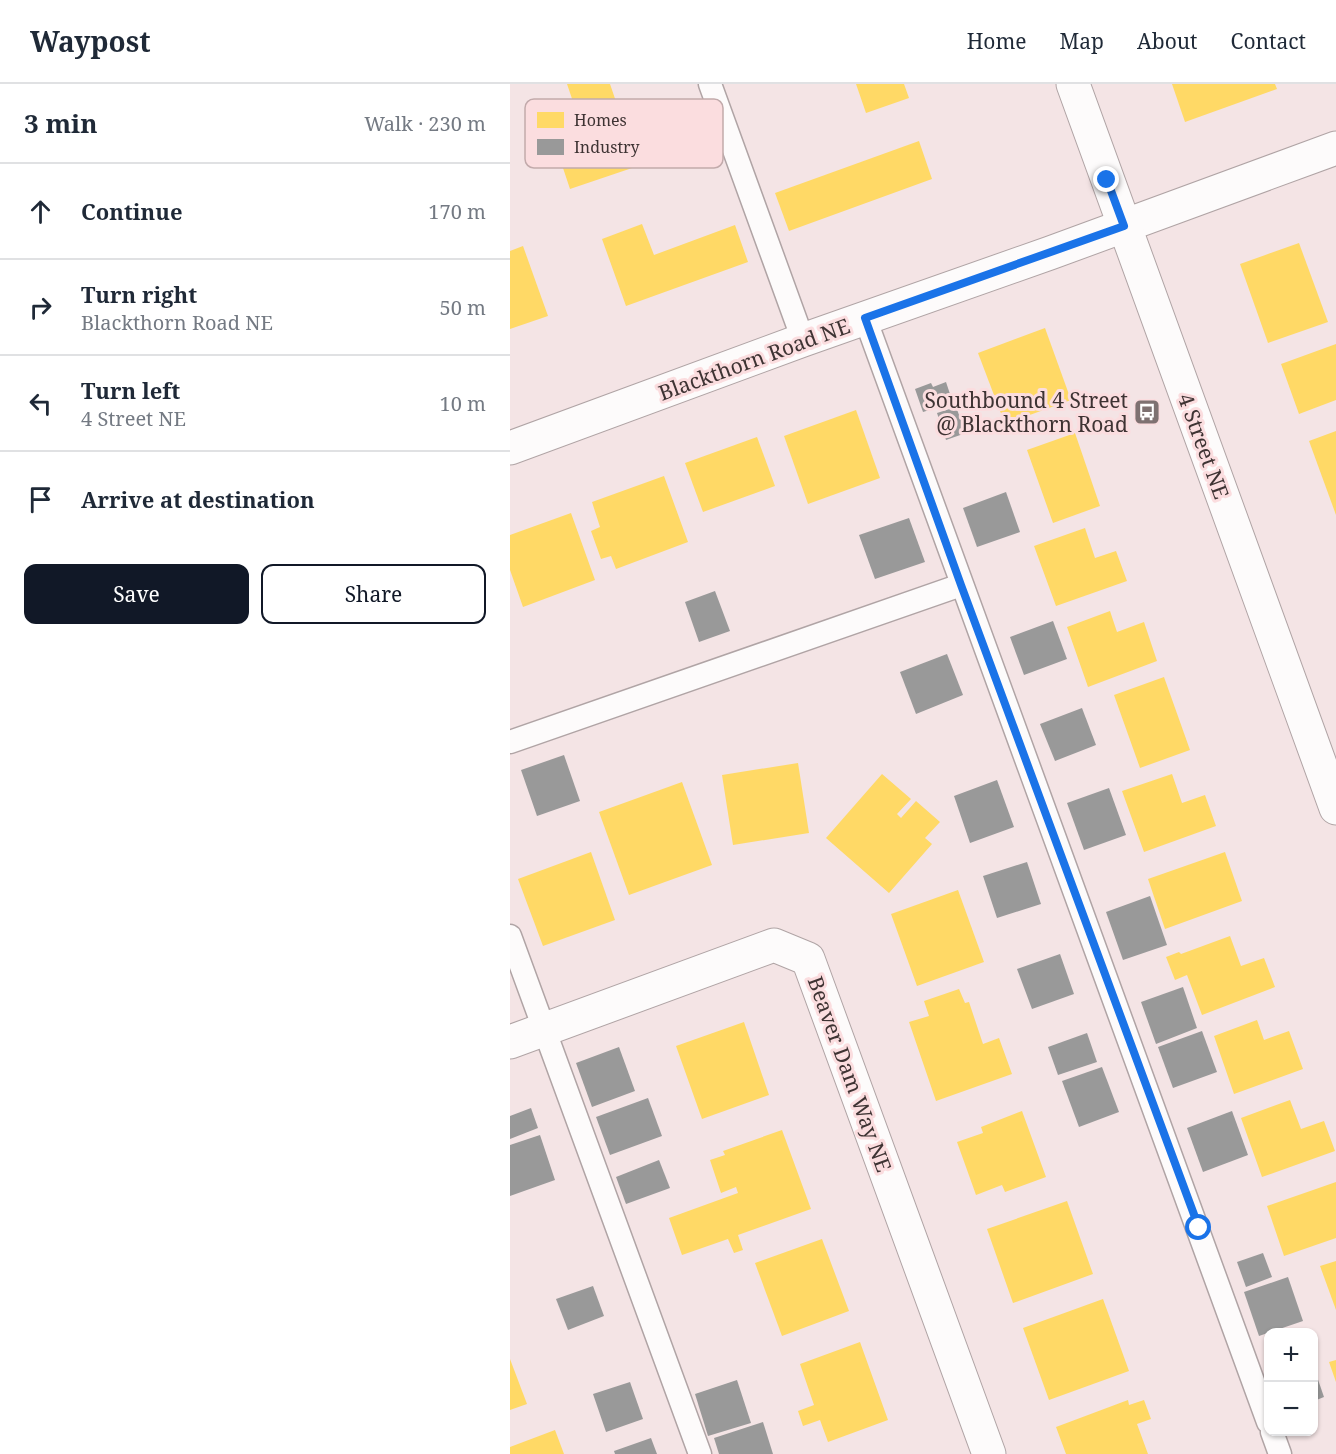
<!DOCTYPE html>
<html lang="en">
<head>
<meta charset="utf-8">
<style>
	:root { --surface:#fff; --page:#f6f6f7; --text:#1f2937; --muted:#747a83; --line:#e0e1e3; --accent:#111827 }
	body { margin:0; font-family:"Noto Serif",serif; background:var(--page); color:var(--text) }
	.controls { position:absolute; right:18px; bottom:18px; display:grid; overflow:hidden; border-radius:12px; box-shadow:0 2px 4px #0004 }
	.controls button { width:54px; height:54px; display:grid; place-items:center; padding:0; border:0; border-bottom:2px solid var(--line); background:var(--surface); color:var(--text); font:30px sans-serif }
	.stop { position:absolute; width:18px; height:18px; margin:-14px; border:4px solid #1a73e8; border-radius:50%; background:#fff }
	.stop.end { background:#1a73e8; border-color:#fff; box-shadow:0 2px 6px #0008 }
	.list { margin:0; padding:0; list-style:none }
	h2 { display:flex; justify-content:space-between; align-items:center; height:78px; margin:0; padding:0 24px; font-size:26px }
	h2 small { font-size:20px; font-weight:400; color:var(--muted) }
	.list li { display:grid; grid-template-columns:39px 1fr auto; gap:18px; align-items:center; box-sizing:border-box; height:96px; padding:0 24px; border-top:2px solid var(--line) }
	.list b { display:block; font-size:22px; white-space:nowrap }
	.list p { margin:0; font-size:20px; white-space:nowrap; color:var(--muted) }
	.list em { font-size:20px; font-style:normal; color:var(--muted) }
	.actions { display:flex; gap:12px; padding:18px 24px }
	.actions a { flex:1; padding:14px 0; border:2px solid var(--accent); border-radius:12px; text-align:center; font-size:21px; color:var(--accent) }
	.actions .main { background:var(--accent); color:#fff }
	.icon { flex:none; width:33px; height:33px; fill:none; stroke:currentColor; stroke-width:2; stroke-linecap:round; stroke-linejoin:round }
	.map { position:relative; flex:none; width:826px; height:1370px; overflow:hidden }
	header { display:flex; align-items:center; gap:36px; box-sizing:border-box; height:84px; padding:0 30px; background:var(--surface); border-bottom:2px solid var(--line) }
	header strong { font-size:28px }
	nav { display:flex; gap:33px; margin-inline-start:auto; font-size:21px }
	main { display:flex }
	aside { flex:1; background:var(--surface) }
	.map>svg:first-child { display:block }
	.homes { fill:#ffd966 }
	.industry { fill:#999 }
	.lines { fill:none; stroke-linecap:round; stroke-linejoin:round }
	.service-casing { stroke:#b0a4a5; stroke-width:25 }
	.minor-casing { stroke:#b0a4a5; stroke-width:35 }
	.tertiary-casing { stroke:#b0a4a5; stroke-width:35 }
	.service { stroke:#fdfbfb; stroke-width:22 }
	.minor { stroke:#fdfbfb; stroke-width:33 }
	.tertiary { stroke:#fdfbfb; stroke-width:33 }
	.route { stroke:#1a73e8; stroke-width:8 }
	.labels { text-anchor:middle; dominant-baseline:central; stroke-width:6; stroke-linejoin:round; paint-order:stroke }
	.street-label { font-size:21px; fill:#3e3333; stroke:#fbdddf }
	.poi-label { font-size:21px; fill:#3e3333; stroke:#fbdddf; text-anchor:end }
	.key { fill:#fbdddf; stroke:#c2aaab; stroke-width:1.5 }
	.key-label { font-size:16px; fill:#3e3333 }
</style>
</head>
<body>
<header>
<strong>Waypost</strong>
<nav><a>Home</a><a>Map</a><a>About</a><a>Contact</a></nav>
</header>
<main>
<aside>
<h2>3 min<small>Walk · 230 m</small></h2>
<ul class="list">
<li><svg class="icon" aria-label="ahead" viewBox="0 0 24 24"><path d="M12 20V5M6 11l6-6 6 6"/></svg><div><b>Continue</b></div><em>170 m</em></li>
<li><svg class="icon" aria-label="right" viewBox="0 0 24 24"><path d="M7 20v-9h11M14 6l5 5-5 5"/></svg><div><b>Turn right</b><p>Blackthorn Road NE</p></div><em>50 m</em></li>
<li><svg class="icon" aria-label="left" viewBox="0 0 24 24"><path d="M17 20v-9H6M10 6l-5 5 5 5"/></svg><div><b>Turn left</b><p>4 Street NE</p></div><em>10 m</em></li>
<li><svg class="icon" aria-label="arrive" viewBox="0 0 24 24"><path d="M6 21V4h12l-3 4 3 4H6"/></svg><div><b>Arrive at destination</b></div></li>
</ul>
<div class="actions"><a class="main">Save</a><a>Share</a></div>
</aside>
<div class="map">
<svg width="826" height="1370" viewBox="0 0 826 1370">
	<rect width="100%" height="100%" fill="#f4e4e5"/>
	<g class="homes">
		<polygon points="57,0 100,0 128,82 60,105 46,63 75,53"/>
		<polygon points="346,0 394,0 399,14 356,29"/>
		<polygon points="662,0 765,0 767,5 675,38"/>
		<polygon points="409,57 422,95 279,147 265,109"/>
		<polygon points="132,140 144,171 225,141 238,178 116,222 92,155"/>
		<polygon points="789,159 818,238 758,259 730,180"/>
		<polygon points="13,162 38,232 0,245 0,167"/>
		<polygon points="535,244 561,316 495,340 468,269"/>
		<polygon points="826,260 826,316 789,330 771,280"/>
		<polygon points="346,326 370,394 298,420 274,352"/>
		<polygon points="826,347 826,431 799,357"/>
		<polygon points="565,349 590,422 543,439 517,366"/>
		<polygon points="247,353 265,402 193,428 175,379"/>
		<polygon points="154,392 178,458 106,485 101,472 91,475 81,447 90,443 82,418"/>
		<polygon points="61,429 85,496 13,523 0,486 0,451"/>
		<polygon points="575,444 585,474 606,467 617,497 546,522 524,462"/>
		<polygon points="600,527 607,548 634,538 647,577 578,603 557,543"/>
		<polygon points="654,593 680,666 630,684 604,611"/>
		<polygon points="288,679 299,749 223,761 212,691"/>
		<polygon points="372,690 401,715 387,730 391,734 406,717 430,738 415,754 422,760 379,809 316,754"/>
		<polygon points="662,690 672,719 695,711 706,742 634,768 612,707"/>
		<polygon points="172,698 202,781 119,811 89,728"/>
		<polygon points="81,768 105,836 33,862 8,795"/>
		<polygon points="715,768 732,817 655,845 638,795"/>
		<polygon points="448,806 474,878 407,902 381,830"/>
		<polygon points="720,852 731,882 754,874 765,903 692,931 677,891 665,896 656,873 669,868 671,870"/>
		<polygon points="449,905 455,919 459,918 473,960 489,954 502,990 426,1017 399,938 419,932 414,917"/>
		<polygon points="747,936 754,956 779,947 793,985 724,1010 704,952"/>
		<polygon points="234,938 259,1011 192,1035 166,962"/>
		<polygon points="780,1016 791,1045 814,1037 825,1067 752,1093 731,1034"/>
		<polygon points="512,1027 536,1093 495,1108 492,1101 466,1111 447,1058 473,1049 471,1043"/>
		<polygon points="272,1046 301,1125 228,1151 233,1166 224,1169 218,1155 172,1171 159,1134 228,1109 226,1103 211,1109 200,1076 215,1071 213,1067"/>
		<polygon points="826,1098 826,1154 774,1172 757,1122"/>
		<polygon points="557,1117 583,1190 503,1219 477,1145"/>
		<polygon points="312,1155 339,1227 272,1252 245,1179"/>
		<polygon points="826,1177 826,1226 810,1182"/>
		<polygon points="593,1215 619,1287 539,1316 513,1244"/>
		<polygon points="350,1258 378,1336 318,1358 310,1336 293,1342 288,1327 304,1321 290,1280"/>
		<polygon points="0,1275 17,1320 0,1326"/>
		<polygon points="826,1276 826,1298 819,1278"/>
		<polygon points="618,1316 619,1321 634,1316 641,1335 627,1340 638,1370 556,1370 546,1343"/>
		<polygon points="45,1346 54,1370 0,1370 0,1363"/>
	</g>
	<g class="industry">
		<polygon points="436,298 441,313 427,318 429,323 413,328 405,305 421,299 423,303"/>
		<polygon points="446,323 456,349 436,356 427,329"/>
		<polygon points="496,408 510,448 467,463 453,424"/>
		<polygon points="399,434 415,478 365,495 349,451"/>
		<polygon points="205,507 220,547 189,558 175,518"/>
		<polygon points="543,537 557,575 514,591 500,553"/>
		<polygon points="437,570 453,611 406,630 390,588"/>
		<polygon points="572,624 586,661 545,677 530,640"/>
		<polygon points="54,671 70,717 27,732 11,686"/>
		<polygon points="487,696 504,743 460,759 444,712"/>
		<polygon points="599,704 616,751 574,766 557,719"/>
		<polygon points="517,778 531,820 487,834 473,792"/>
		<polygon points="640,812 657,861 613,876 596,828"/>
		<polygon points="550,870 564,910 522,925 507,885"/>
		<polygon points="673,903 687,944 646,960 631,918"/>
		<polygon points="692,947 707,988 663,1004 648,963"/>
		<polygon points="577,949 587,978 548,991 538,963"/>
		<polygon points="109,963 125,1007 82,1023 66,979"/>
		<polygon points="592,983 609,1028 569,1043 552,997"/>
		<polygon points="138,1014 152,1052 100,1071 86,1033"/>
		<polygon points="21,1024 28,1044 0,1055 0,1032"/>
		<polygon points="722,1027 738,1071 693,1088 677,1044"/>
		<polygon points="30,1051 45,1096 0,1112 0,1061"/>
		<polygon points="149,1076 160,1104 116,1120 106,1093"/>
		<polygon points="753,1169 762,1193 736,1203 727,1178"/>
		<polygon points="778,1193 793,1237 749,1252 734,1208"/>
		<polygon points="83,1202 94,1232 58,1246 46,1215"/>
		<polygon points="804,1284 814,1313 804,1317"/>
		<polygon points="227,1296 241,1339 198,1352 185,1310"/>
		<polygon points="120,1298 133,1335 96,1348 83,1310"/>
		<polygon points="253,1338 263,1370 209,1370 204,1354"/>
		<polygon points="141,1354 147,1370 105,1370 104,1367"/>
	</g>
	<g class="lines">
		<defs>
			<g id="service">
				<polyline points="200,0 293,256"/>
				<path d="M355 234C488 603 625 970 758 1338"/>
				<polyline points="0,658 451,501"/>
				<polyline points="0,852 190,1370"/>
				<polyline points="762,1348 770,1370"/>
			</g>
			<g id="minor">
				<polyline points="0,364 293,256 540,169 826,64"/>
				<polyline points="0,958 264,861 298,875 479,1370"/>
			</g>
			<polyline id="tertiary" points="563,0 826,724"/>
		</defs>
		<use href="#service" class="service-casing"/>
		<use href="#minor" class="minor-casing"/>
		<use href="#tertiary" class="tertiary-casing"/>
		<use href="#service" class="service"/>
		<use href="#minor" class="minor"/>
		<use href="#tertiary" class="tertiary"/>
	</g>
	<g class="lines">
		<polyline class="route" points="597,96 614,142 355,234 451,501 689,1144"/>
	</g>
	<defs>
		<symbol id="bus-square" viewBox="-11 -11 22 22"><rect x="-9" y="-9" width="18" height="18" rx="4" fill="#7e7171" stroke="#fbdddf"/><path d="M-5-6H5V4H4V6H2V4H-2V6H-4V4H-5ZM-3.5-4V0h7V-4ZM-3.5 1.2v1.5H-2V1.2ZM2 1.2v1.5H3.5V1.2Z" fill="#fff"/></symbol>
	</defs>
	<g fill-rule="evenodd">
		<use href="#bus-square" x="622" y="313" width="30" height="30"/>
	</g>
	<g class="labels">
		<g class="street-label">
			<text transform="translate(244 275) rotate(-20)">Blackthorn Road NE</text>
			<text transform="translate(694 362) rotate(70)">4 Street NE</text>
			<text transform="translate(340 990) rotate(70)">Beaver Dam Way NE</text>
		</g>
		<g class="poi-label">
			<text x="618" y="316">Southbound 4 Street<tspan x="618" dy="24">@ Blackthorn Road</tspan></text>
		</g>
	</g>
	<rect x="15" y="15" width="198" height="69" rx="9" class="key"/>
	<rect x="27" y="28" width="27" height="16" fill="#ffd966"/>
	<rect x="27" y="55" width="27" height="16" fill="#999"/>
	<g class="key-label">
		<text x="64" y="42">Homes</text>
		<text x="64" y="69">Industry</text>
	</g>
</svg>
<div class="controls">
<button>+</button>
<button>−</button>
</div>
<div class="stop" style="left:689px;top:1144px"></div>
<div class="stop end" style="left:597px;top:96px"></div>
</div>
</main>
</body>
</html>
